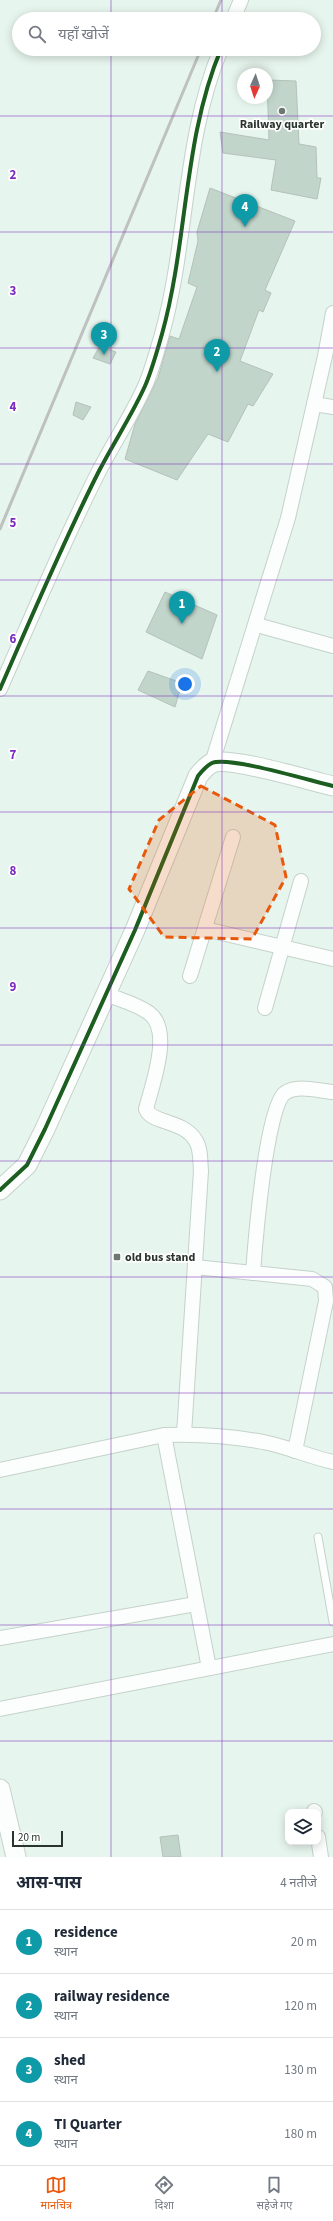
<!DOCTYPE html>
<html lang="hi">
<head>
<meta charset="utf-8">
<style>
	:root { --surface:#fff; --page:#f2f2f3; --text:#1f2937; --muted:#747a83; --line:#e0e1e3; --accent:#ea580c }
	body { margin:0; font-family:"Source Sans 3","Noto Sans Devanagari",sans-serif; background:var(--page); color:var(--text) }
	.controls { position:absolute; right:12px; bottom:12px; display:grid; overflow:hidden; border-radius:8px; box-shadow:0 2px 10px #0003 }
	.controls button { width:36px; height:36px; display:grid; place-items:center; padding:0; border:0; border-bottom:1px solid var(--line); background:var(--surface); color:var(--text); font:20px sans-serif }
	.compass { position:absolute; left:237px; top:68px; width:36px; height:36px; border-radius:50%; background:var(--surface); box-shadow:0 2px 10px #0003; rotate:183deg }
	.scale { position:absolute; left:12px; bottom:10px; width:51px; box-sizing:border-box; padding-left:4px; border:2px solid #2a342f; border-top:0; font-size:11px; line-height:14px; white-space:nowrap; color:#2a342f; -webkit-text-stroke:3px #fff; paint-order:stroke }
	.you { position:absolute; left:185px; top:684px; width:14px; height:14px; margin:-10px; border:3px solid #fff; border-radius:50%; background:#1a73e8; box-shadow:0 0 0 6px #1a73e833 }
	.badge { display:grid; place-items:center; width:26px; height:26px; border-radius:50%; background:var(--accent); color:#fff; font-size:13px; font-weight:700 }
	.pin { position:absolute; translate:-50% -33px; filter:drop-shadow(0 1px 2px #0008) }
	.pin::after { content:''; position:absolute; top:21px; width:14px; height:12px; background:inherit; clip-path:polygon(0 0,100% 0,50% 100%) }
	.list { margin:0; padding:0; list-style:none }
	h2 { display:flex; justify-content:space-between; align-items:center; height:52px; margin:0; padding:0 16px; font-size:17px }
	h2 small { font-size:13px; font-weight:400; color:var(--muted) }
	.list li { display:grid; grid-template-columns:26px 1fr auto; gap:12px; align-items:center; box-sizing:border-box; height:64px; padding:0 16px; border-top:1px solid var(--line) }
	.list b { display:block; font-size:15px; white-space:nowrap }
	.list p { margin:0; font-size:13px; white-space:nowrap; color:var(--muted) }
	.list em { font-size:13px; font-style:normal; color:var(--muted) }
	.icon { flex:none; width:22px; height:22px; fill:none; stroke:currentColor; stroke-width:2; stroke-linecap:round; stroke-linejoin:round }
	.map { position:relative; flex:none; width:333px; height:1857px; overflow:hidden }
	.search { position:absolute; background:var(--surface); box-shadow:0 2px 10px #0003; left:12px; right:12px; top:12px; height:44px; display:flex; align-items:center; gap:10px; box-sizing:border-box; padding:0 14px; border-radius:22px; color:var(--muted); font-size:15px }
	.sheet { height:308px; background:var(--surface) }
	nav { display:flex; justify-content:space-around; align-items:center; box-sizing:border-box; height:56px; border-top:1px solid var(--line); background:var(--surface); font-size:11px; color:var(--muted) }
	nav a { display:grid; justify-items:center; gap:2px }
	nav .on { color:var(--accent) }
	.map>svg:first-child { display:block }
	.building { fill:#c1d5cb; stroke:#b5c1ba }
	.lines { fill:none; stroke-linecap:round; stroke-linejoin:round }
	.lane-casing { stroke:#c5d2cb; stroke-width:9 }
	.street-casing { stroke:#c5d2cb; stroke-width:16 }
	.secondary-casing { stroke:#c5d2cb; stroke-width:21 }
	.lane { stroke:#fbfefc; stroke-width:7 }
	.street { stroke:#fbfefc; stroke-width:14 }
	.secondary { stroke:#fbfefc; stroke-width:19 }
	.rail { stroke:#bec1c0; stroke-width:3 }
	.cycleway-casing { stroke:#fff; stroke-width:6 }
	.cycleway { stroke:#1b5e20; stroke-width:4 }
	.marked { fill:#e8590c; fill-opacity:0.2; stroke:#e8590c; stroke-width:3; stroke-dasharray:8 5; stroke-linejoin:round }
	.grid { fill:none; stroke:#7b2cbf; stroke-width:1; stroke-opacity:0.55 }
	.poi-dot { fill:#6c7872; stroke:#fff; stroke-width:1.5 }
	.labels { text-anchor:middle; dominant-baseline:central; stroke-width:3.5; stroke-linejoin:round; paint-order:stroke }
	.poi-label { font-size:12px; font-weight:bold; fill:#2a342f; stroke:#fff }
	.grid-label { font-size:13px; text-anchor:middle; font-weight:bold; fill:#7b2cbf; stroke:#fff; stroke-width:3.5; stroke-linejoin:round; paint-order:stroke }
</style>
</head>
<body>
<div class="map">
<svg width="333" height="1857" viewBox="0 0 333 1857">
	<rect width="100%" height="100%" fill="#e6f5ed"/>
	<g class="building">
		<polygon points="267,80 296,81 299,144 316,147 317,178 321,178 317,199 271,190 276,160 223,153 220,132 269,140"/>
		<polygon points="210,188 295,221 265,290 271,293 263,312 259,310 240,361 273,374 253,406 248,404 228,442 208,434 177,480 125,459 135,424 158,378 170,336 179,339 197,287 188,283 198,241 197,232"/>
		<polygon points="100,346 116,352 110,364 93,358"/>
		<polygon points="76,402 91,407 83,420 73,415"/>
		<polygon points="165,592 217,615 202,659 146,632"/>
		<polygon points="148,671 182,683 175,707 138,690"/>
		<polygon points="178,1835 181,1857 163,1857 160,1837"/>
	</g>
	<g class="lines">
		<defs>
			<polyline id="lane" points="318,1537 333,1622"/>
			<g id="street">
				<polyline points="233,19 241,0"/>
				<polyline points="314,404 333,407"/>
				<polyline points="257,625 333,646"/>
				<path d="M0 689C32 616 63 542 99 471 114 442 132 415 145 386 152 370 157 351 162 334 188 241 183 139 221 49"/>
				<polyline points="212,763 288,518 325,356 333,313"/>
				<polyline points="205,929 333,959"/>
				<polyline points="190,976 233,837"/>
				<path d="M106 994C120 1000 137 1004 149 1013 173 1030 152 1085 146 1109 151 1124 183 1119 196 1141 201 1149 200 1161 201 1171L184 1434"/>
				<polyline points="265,1008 301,881"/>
				<polyline points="195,1267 312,1279 325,1287 326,1301 295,1451"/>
				<path d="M253 1273C255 1245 266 1106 285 1093 297 1084 319 1091 333 1092"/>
				<polyline points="164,1435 209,1668"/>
				<path d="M0 1470 164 1435C199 1434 234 1436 268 1443 290 1448 311 1457 333 1462"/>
				<polyline points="0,1638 196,1604"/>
				<polyline points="0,1709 333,1644"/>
				<polyline points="314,1811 315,1812"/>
				<polyline points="318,1837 321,1857"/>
			</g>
			<g id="secondary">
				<path d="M0 1190 27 1165 45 1129 135 930 198 776C202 771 206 766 212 763 229 756 311 781 333 786"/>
				<polyline points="0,1789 16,1857"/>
			</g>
		</defs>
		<use href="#lane" class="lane-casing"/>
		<use href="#street" class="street-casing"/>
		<use href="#secondary" class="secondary-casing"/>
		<use href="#lane" class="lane"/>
		<use href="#street" class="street"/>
		<use href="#secondary" class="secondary"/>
		<g class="rail">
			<polyline points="213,19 221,0"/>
			<polyline points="0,529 201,49"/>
		</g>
		<defs>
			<g id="cycleway">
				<path d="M0 689C32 616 63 542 99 471 114 442 132 415 145 386 152 370 157 351 162 334 188 241 183 139 221 49"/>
				<path d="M0 1190 27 1165 45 1129 135 930 198 776C202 771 206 766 212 763 229 756 311 781 333 786"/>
			</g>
		</defs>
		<use href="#cycleway" class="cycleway-casing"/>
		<use href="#cycleway" class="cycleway"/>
	</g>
	<path class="marked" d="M201 786 275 825 286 877 252 939 164 937 129 889 159 820Z"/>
	<path class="grid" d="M111 0V19M222 0V19M111 49V1857M222 49V1857M0 116H333M0 232H333M0 348H333M0 464H333M0 580H333M0 696H333M0 812H333M0 928H333M0 1045H333M0 1161H333M0 1277H333M0 1393H333M0 1509H333M0 1625H333M0 1741H333"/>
	<g class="poi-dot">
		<circle cx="282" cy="111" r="4"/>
		<rect x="113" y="1253" width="8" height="8" rx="2"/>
	</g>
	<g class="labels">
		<g class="poi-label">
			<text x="282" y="124">Railway quarter</text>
			<text x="125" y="1257" text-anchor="start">old bus stand</text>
		</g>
	</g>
	<g class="grid-label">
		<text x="13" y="179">2</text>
		<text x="13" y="295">3</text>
		<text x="13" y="411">4</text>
		<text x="13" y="527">5</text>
		<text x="13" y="643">6</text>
		<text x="13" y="759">7</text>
		<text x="13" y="875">8</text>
		<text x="13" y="991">9</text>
	</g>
</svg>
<div class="controls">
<button><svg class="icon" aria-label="layers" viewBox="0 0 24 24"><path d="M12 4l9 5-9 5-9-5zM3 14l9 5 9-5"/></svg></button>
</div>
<svg class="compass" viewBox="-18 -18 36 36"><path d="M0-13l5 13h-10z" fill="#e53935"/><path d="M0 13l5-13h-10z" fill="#747a83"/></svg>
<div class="scale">20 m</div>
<div class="you"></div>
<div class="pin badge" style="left:182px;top:624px;background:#0f9aa8">1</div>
<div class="pin badge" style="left:217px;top:372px;background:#0f9aa8">2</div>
<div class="pin badge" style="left:104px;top:355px;background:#0f9aa8">3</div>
<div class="pin badge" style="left:245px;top:227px;background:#0f9aa8">4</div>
<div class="search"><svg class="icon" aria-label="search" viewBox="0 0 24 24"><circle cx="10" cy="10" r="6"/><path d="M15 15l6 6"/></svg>यहाँ खोजें</div>
</div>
<section class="sheet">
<h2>आस-पास<small>4 नतीजे</small></h2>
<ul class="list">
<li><span class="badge" style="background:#0f9aa8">1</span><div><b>residence</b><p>स्थान</p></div><em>20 m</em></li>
<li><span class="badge" style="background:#0f9aa8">2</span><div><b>railway residence</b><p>स्थान</p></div><em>120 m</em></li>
<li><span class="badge" style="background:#0f9aa8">3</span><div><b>shed</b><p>स्थान</p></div><em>130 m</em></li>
<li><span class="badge" style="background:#0f9aa8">4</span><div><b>TI Quarter</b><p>स्थान</p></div><em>180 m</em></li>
</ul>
</section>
<nav>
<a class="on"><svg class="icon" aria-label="map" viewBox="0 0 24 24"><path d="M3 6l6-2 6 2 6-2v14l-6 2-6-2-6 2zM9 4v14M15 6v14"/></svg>मानचित्र</a>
<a><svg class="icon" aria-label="directions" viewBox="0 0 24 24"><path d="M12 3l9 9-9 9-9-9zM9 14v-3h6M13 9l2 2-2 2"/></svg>दिशा</a>
<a><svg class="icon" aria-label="saved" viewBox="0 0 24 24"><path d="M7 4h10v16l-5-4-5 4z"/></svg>सहेजे गए</a>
</nav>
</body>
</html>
